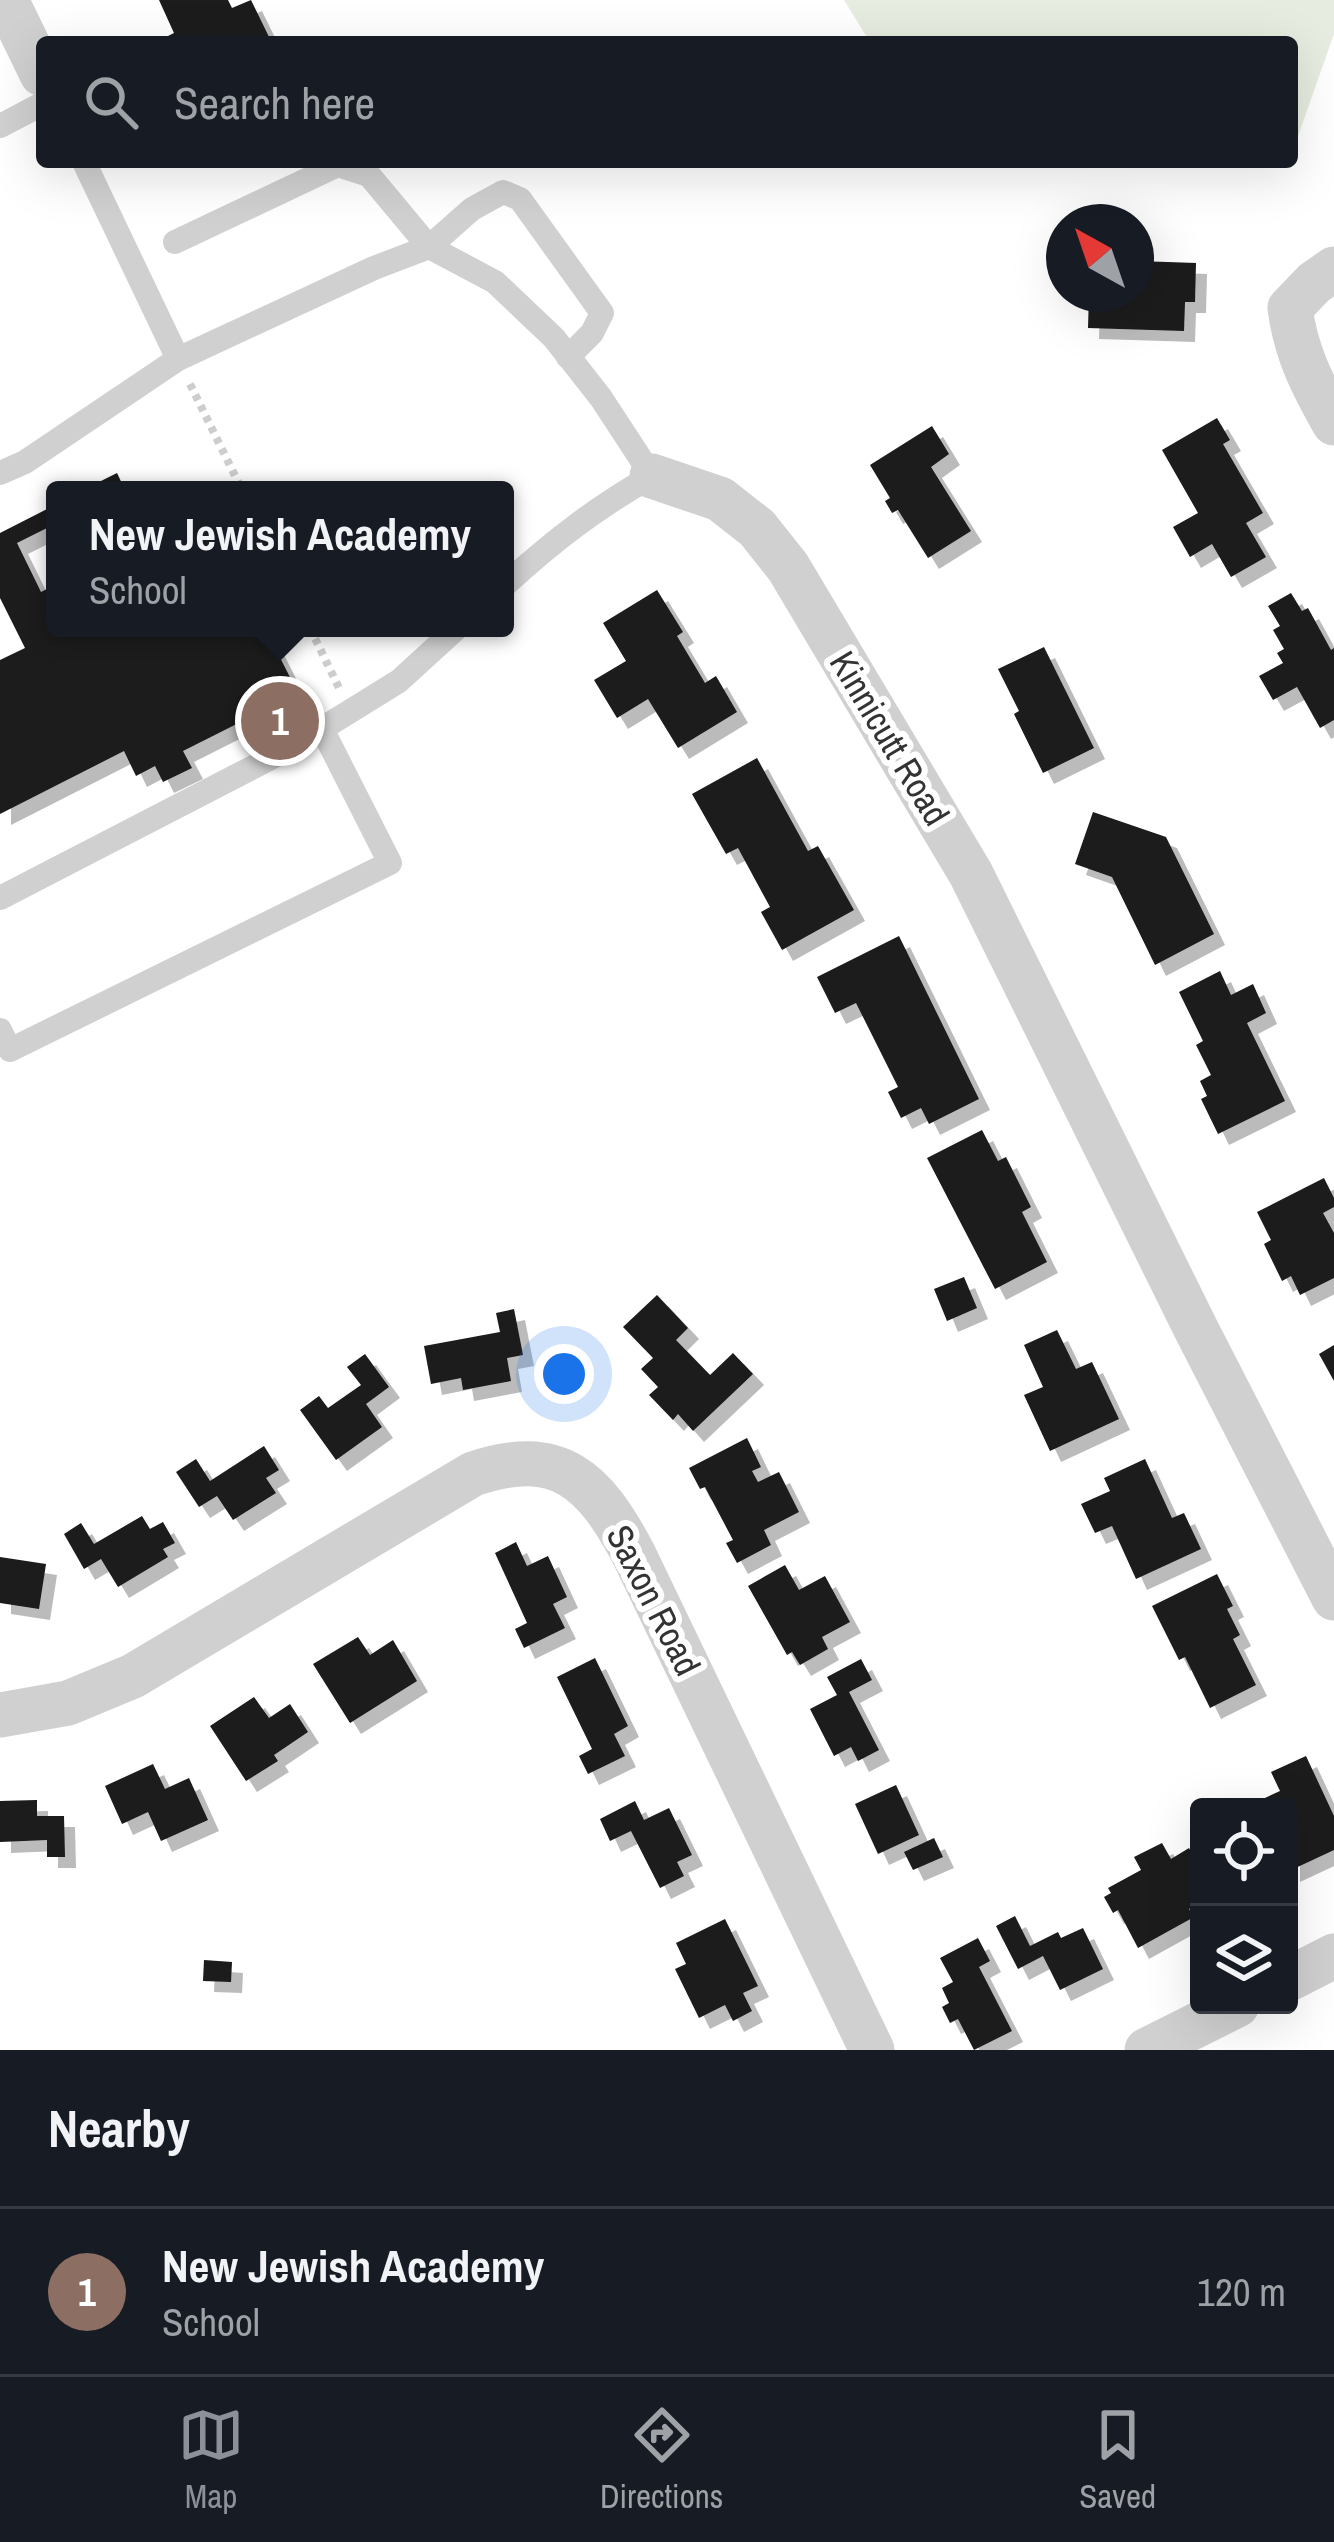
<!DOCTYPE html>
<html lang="en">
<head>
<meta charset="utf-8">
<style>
	:root { --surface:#171b24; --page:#242831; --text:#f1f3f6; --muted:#9ea1a6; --line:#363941; --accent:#8c9099 }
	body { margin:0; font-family:"Archivo Narrow",sans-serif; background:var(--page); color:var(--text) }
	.controls { position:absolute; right:36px; bottom:36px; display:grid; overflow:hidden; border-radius:12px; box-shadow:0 12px 48px #0002 }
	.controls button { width:108px; height:108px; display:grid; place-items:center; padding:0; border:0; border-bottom:3px solid var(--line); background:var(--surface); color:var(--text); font:60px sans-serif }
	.compass { position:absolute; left:1046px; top:204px; width:108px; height:108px; border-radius:50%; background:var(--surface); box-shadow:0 12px 48px #0002; rotate:320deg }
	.you { position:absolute; left:564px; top:1374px; width:42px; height:42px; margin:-30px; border:9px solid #fff; border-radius:50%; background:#1a73e8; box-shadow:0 0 0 18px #1a73e833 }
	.badge { display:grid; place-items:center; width:78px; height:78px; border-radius:50%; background:var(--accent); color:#fff; font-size:39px; font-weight:700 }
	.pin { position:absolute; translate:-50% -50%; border:6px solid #fff; box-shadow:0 3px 12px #0006 }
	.popup { position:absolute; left:46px; top:481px; width:468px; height:156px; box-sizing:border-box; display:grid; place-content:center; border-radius:12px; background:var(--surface); filter:drop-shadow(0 3px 9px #0005); font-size:39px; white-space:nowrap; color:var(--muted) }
	.popup b { font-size:45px; color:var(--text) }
	.popup::after { content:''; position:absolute; left:50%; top:100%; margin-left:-24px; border:24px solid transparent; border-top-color:var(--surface) }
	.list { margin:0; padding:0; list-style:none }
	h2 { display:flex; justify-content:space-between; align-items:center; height:156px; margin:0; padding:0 48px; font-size:51px }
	h2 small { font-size:39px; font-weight:400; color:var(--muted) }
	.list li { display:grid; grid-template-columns:78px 1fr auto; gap:36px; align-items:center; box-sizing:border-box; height:168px; padding:0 48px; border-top:3px solid var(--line) }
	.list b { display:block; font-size:45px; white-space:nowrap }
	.list p { margin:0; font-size:39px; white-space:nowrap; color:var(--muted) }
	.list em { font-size:39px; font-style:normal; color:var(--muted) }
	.icon { flex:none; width:66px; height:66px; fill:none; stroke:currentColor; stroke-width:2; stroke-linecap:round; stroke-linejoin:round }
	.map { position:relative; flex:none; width:1334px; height:2050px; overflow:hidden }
	.search { position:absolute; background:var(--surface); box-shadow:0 12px 48px #0002; left:36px; right:36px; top:36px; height:132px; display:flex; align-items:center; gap:30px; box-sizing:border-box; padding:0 42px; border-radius:12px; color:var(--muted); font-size:45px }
	.sheet { height:324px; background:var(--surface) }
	nav { display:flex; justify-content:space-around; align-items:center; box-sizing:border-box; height:168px; border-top:3px solid var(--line); background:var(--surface); font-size:33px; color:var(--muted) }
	nav a { display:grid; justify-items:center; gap:6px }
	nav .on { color:var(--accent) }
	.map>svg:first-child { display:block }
	.green { fill:#e6ecdf }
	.building { fill:#1a1a1a; filter:url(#shadow) }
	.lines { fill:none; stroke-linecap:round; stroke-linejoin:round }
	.path { stroke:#cdcdcd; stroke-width:8; stroke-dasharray:6 6; stroke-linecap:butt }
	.lane { stroke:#d0d0d0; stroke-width:24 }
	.street { stroke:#d0d0d0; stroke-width:45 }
	.labels { text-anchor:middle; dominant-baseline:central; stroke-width:12; stroke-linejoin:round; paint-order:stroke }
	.street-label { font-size:36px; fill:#333; stroke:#fff }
</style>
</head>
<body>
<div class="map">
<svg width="1334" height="2050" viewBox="0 0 1334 2050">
	<defs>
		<filter id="shadow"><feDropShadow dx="11" dy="11" stdDeviation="0" flood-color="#0004"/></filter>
	</defs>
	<rect width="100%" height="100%" fill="#fff"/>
	<polygon class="green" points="844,0 1334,0 1334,34 1292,153 1292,42 870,42"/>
	<g class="building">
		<polygon points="159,0 228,0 232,8 251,0 270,39 263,42 165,42 164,38 174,33"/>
		<polygon points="1138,261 1196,263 1195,302 1185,302 1184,331 1088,328 1089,294 1136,294"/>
		<polygon points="1217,418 1230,440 1223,444 1263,513 1246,523 1266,557 1231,577 1212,544 1190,557 1173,527 1198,513 1162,450"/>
		<polygon points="932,426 949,454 931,467 971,531 928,558 898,510 892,513 885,501 890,498 870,465"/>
		<polygon points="117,473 125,490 83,490"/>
		<polygon points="55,505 55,524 17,543 41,592 55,585 55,628 274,628 276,632 269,636 298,693 183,751 192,768 163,782 155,766 136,776 124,751 0,814 0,660 25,648 0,598 0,533"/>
		<polygon points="657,590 683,632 677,636 705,683 716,676 737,712 678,748 648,699 617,718 594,680 626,661 603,623"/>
		<polygon points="1291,593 1302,611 1308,608 1331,650 1334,648 1334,720 1320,728 1297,687 1273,700 1259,676 1283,663 1277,653 1284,649 1273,630 1280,626 1268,606"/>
		<polygon points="1044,647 1094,748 1043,773 1014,714 1019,711 998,669"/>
		<polygon points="757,758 808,851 818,846 854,910 782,950 761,912 770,907 738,848 726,854 692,794"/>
		<polygon points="1093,812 1166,837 1214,934 1155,965 1112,877 1075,864"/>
		<polygon points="899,936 979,1099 929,1124 921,1108 901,1118 888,1092 898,1087 856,1003 835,1013 817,977"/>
		<polygon points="1220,971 1231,995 1253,984 1266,1013 1247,1023 1285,1101 1218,1134 1201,1099 1207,1096 1200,1081 1211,1075 1196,1045 1203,1041 1179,992"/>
		<polygon points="982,1130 998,1161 1006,1157 1031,1207 1022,1212 1047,1262 995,1289 927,1158"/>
		<polygon points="1324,1178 1334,1198 1334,1207 1323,1213 1334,1233 1334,1278 1300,1295 1291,1276 1282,1281 1264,1244 1271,1240 1257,1212"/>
		<polygon points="964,1277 977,1308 947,1321 934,1289"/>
		<polygon points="657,1295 688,1328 676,1340 710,1375 733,1353 753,1374 693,1431 678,1414 673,1420 649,1395 658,1387 641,1369 653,1358 623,1327"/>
		<polygon points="514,1309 523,1355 507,1358 511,1381 463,1390 461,1378 431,1384 424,1346 500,1332 496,1313"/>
		<polygon points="1057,1330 1076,1369 1092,1362 1119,1419 1050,1451 1024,1395 1043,1387 1024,1345"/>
		<polygon points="1334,1345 1334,1381 1319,1354"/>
		<polygon points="365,1354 389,1387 366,1404 382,1427 336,1460 300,1410 319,1396 328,1408 361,1385 347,1367"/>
		<polygon points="747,1438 761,1467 752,1471 758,1482 779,1472 799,1512 764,1530 771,1545 737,1563 726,1543 733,1540 705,1487 700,1489 689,1468"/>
		<polygon points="264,1446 279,1470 266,1478 276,1493 233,1520 217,1496 199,1507 176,1472 196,1459 210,1481"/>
		<polygon points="1145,1459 1172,1518 1184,1513 1201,1549 1136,1579 1112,1526 1095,1533 1081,1504 1110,1491 1104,1478"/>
		<polygon points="142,1516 150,1529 163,1522 175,1543 163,1549 168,1557 118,1587 101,1559 84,1569 64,1534 81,1523 94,1544"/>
		<polygon points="516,1542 527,1566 548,1556 567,1597 553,1604 565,1628 524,1648 515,1629 527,1623 495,1553"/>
		<polygon points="0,1557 46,1564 39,1609 0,1603"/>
		<polygon points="785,1565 799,1590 825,1576 850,1622 822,1637 828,1649 800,1665 792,1652 787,1655 748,1586"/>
		<polygon points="1217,1574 1233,1606 1227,1609 1240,1635 1233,1639 1256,1685 1210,1708 1185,1657 1179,1660 1152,1606"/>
		<polygon points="358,1637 370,1655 393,1640 417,1681 350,1723 313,1664"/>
		<polygon points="595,1658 628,1726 614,1734 625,1756 588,1774 579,1756 592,1749 557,1677"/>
		<polygon points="861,1659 872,1680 849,1692 879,1750 858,1761 851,1747 834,1756 810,1709 837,1695 827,1677"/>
		<polygon points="254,1697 269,1718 290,1704 308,1732 274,1755 278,1761 246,1781 210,1726"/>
		<polygon points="1306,1756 1334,1816 1334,1850 1289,1871 1289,1807 1245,1807 1280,1791 1271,1772"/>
		<polygon points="153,1764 165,1789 189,1778 208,1820 161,1841 148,1812 122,1824 105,1786"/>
		<polygon points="896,1785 919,1835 878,1854 855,1804"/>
		<polygon points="37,1800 37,1816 64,1816 65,1857 47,1857 47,1840 0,1842 0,1801"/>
		<polygon points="635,1801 644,1820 669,1808 692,1855 677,1862 684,1876 660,1888 631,1831 610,1841 600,1819"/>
		<polygon points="934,1838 943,1857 913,1870 904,1852"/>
		<polygon points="1162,1843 1171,1859 1189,1848 1199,1866 1199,1903 1189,1909 1194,1917 1138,1948 1118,1910 1113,1913 1104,1897 1111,1893 1108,1888 1141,1870 1134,1857"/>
		<polygon points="1015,1916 1030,1946 1058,1932 1061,1938 1083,1928 1103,1969 1060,1990 1043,1956 1018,1969 996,1926"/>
		<polygon points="725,1919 758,1986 743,1993 752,2011 733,2021 725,2005 699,2018 675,1969 686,1964 676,1943"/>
		<polygon points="978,1938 990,1961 979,1967 1012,2031 974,2050 958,2019 950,2023 942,2007 949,2003 942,1988 953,1982 940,1958"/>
		<polygon points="204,1960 232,1962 231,1982 203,1981"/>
	</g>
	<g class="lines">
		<g class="path">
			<polyline points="190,384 242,490"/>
			<polyline points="310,628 339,688"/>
		</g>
		<g class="lane">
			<polyline points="0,126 42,104"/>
			<polyline points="84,162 178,359"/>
			<polyline points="175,242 338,165 369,175 429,247 472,209 503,192 520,199 602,313 592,333 568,357"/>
			<path d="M0 473 25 462 178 359 374 268 429 247 495 282 554 338 601 398 652 476C596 508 553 541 505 585"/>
			<polyline points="0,898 294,746 399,681 457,628"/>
			<polyline points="0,1030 10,1050 390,863 322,729"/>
		</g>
		<g class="street">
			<polyline points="6,0 42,74"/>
			<path d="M1334 269 1314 283 1290 308C1296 353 1312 384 1334 423"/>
			<polyline points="652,476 720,499 757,528 788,567 971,874 1196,1329 1334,1598"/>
			<path d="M0 1715 68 1703 133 1676 473 1474C559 1445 594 1480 633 1553L872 2050"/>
			<polyline points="1289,1979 1334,1956"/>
			<polyline points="1147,2050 1237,2005"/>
		</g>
	</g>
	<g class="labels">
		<g class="street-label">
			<text transform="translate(890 738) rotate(59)">Kinnicutt Road</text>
			<text transform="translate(654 1600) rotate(63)">Saxon Road</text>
		</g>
	</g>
</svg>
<div class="controls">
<button><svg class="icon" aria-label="locate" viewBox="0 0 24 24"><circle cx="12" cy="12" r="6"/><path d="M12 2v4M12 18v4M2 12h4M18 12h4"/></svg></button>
<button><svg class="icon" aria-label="layers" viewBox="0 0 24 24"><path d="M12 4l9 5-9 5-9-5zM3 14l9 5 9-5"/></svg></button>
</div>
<svg class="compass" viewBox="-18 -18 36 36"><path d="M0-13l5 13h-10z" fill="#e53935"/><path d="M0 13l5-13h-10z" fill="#9ea1a6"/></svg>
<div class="you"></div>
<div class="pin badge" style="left:280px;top:721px;background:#8d6e63">1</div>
<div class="popup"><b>New Jewish Academy</b>School</div>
<div class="search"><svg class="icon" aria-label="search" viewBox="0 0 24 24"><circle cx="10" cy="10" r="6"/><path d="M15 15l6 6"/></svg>Search here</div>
</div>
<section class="sheet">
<h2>Nearby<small></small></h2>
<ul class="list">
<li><span class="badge" style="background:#8d6e63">1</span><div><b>New Jewish Academy</b><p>School</p></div><em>120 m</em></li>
</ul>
</section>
<nav>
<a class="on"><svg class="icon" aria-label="map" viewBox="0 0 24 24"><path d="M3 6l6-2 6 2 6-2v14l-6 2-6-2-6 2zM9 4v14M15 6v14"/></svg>Map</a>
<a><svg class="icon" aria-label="directions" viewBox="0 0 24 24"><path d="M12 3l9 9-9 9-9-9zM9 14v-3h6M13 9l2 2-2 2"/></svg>Directions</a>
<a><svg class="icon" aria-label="saved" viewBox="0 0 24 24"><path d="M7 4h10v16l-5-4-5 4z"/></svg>Saved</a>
</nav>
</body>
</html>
